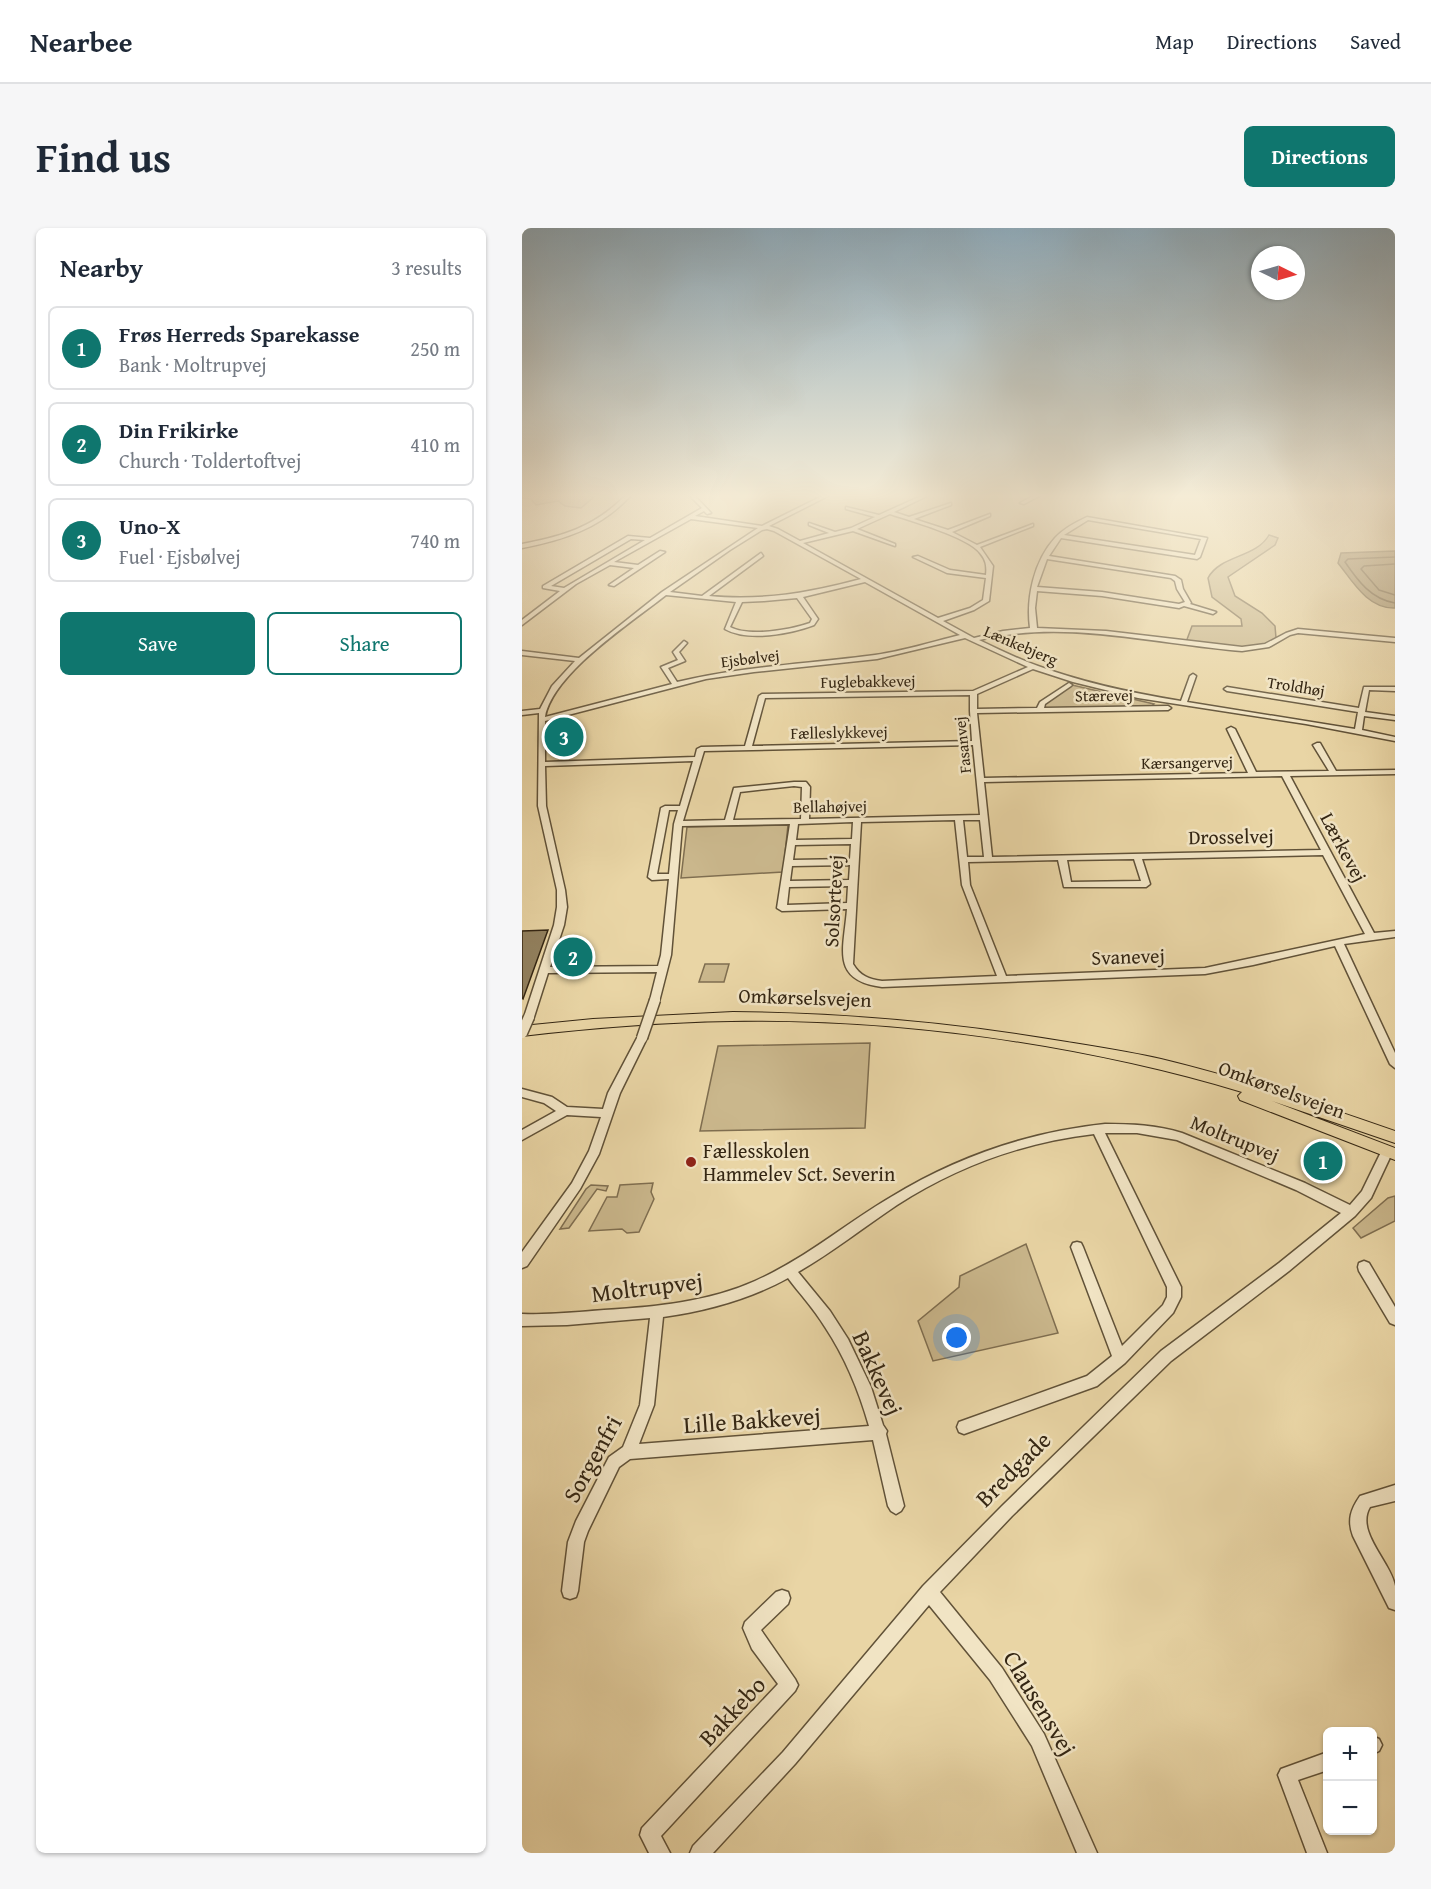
<!DOCTYPE html>
<html lang="en">
<head>
<meta charset="utf-8">
<style>
	:root { --surface:#fff; --page:#f6f6f7; --text:#1f2937; --muted:#747a83; --line:#e0e1e3; --accent:#0f766e }
	body { margin:0; font-family:"Gentium Book Plus",serif; background:var(--page); color:var(--text) }
	.controls { position:absolute; right:18px; bottom:18px; display:grid; overflow:hidden; border-radius:9px; box-shadow:0 2px 4px #0004 }
	.controls button { width:54px; height:54px; display:grid; place-items:center; padding:0; border:0; border-bottom:2px solid var(--line); background:var(--surface); color:var(--text); font:30px sans-serif }
	.compass { position:absolute; left:729px; top:18px; width:54px; height:54px; border-radius:50%; background:var(--surface); box-shadow:0 2px 4px #0004; rotate:95deg }
	.you { position:absolute; left:435px; top:1110px; width:21px; height:21px; margin:-15px; border:4px solid #fff; border-radius:50%; background:#1a73e8; box-shadow:0 0 0 9px #1a73e833 }
	.badge { display:grid; place-items:center; width:39px; height:39px; border-radius:50%; background:var(--accent); color:#fff; font-size:20px; font-weight:700 }
	.pin { position:absolute; translate:-50% -50%; border:3px solid #fff; box-shadow:0 2px 6px #0006 }
	.list { margin:0; padding:0; list-style:none }
	h2 { display:flex; justify-content:space-between; align-items:center; height:78px; margin:0; padding:0 24px; font-size:26px }
	h2 small { font-size:20px; font-weight:400; color:var(--muted) }
	.list li { display:grid; grid-template-columns:39px 1fr auto; gap:18px; align-items:center; box-sizing:border-box; height:84px; margin:0 12px 12px; padding:0 12px; border:2px solid var(--line); border-radius:9px }
	.list b { display:block; font-size:22px; white-space:nowrap }
	.list p { margin:0; font-size:20px; white-space:nowrap; color:var(--muted) }
	.list em { font-size:20px; font-style:normal; color:var(--muted) }
	.actions { display:flex; gap:12px; padding:18px 24px }
	.actions a { flex:1; padding:14px 0; border:2px solid var(--accent); border-radius:9px; text-align:center; font-size:21px; color:var(--accent) }
	.actions .main { background:var(--accent); color:#fff }
	.map { position:relative; flex:none; width:873px; height:1625px; overflow:hidden; border-radius:9px }
	header { display:flex; align-items:center; gap:36px; box-sizing:border-box; height:84px; padding:0 30px; background:var(--surface); border-bottom:2px solid var(--line) }
	header strong { font-size:28px }
	nav { display:flex; gap:33px; margin-inline-start:auto; font-size:21px }
	.intro { display:flex; align-items:center; justify-content:space-between; box-sizing:border-box; height:144px; padding:0 36px }
	h1 { margin:0; font-size:42px }
	.button { padding:15px 27px; border-radius:9px; background:var(--accent); color:#fff; font-size:21px; font-weight:700 }
	main { display:flex; gap:36px; padding:0 36px }
	aside { flex:1; background:var(--surface); border-radius:9px; box-shadow:0 2px 4px #0004 }
	.map>svg:first-child { display:block }
	.green { fill:#cab78c; stroke:#7f6e50; stroke-width:1.5 }
	.water { fill:#ab9a73; stroke:#7b6c4d; stroke-width:1.5 }
	.lines { fill:none; stroke-linecap:round; stroke-linejoin:round }
	.shore { stroke:#706043; stroke-width:1.5 }
	.building { fill:#92815f; stroke:#342613; stroke-width:1.5 }
	.minor-casing { stroke:#615238; stroke-width:3 }
	.major-casing { stroke:#342613; stroke-width:2 }
	.minor { fill:#f1e4c4; fill-rule:evenodd }
	.major { fill:#e9d5a5; fill-rule:evenodd }
	.minor-bridge-casing { stroke:#615238; stroke-width:13; stroke-linecap:butt }
	.minor-bridge { stroke:#f1e4c4; stroke-width:10 }
	.poi-dot { fill:#8f2418; stroke:#f1e4c4; stroke-width:2 }
	.labels { text-anchor:middle; dominant-baseline:central; stroke-width:5; stroke-linejoin:round; paint-order:stroke }
	.far-street-label { font-size:16px; fill:#342613; stroke:#f1e4c4 }
	.street-label { font-size:20px; fill:#342613; stroke:#f1e4c4 }
	.poi-label { font-size:20px; fill:#342613; stroke:#f1e4c4; text-anchor:start }
	.near-street-label { font-size:24px; fill:#342613; stroke:#f1e4c4 }
</style>
</head>
<body>
<header>
<strong>Nearbee</strong>
<nav><a>Map</a><a>Directions</a><a>Saved</a></nav>
</header>
<div class="intro"><h1>Find us</h1><a class="button">Directions</a></div>
<main>
<aside>
<h2>Nearby<small>3 results</small></h2>
<ul class="list">
<li><span class="badge">1</span><div><b>Frøs Herreds Sparekasse</b><p>Bank · Moltrupvej</p></div><em>250 m</em></li>
<li><span class="badge">2</span><div><b>Din Frikirke</b><p>Church · Toldertoftvej</p></div><em>410 m</em></li>
<li><span class="badge">3</span><div><b>Uno-X</b><p>Fuel · Ejsbølvej</p></div><em>740 m</em></li>
</ul>
<div class="actions"><a class="main">Save</a><a>Share</a></div>
</aside>
<div class="map">
<svg width="873" height="1625" viewBox="0 0 873 1625">
	<rect width="100%" height="100%" fill="#e9d5a5"/>
	<filter id="stains"><feTurbulence type="fractalNoise" baseFrequency=".00333" numOctaves="4"/><feColorMatrix values="0 0 0 0 .2 0 0 0 0 .09 0 0 0 0 .02 0 0 0 .5 -.17"/></filter>
	<radialGradient id="worn" r=".72"><stop offset=".6" stop-color="#630" stop-opacity="0"/><stop offset="1" stop-color="#630" stop-opacity=".3"/></radialGradient>
	<g class="green">
		<polygon points="0,268 73,268 59,280 43,278 36,273 14,277 9,271 0,270"/>
		<path d="M747 307 756 310 753 317 706 349 713 368 740 385 753 398 754 410C729 427 692 417 664 414L670 398H720L719 391 690 369 686 350C698 327 734 330 747 307Z"/>
		<polygon points="550,457 632,476 630,478 524,480 522,475"/>
		<polygon points="266,597 261,644 159,650 165,599"/>
		<polygon points="183,736 207,736 202,754 177,754"/>
		<polygon points="348,815 343,900 178,903 196,818"/>
		<polygon points="131,955 129,964 132,971 117,1004 105,1005 100,1001 67,1003 85,969 95,969 98,957"/>
		<polygon points="69,957 86,958 84,963 75,961 47,1000 38,1001 64,961"/>
		<polygon points="873,968 873,993 839,1010 831,1000 866,970"/>
		<polygon points="504,1016 536,1105 411,1133 396,1093 437,1059 438,1048"/>
	</g>
	<path class="water" d="M873 323V380C846 381 831 354 816 335L819 325Z"/>
	<g class="lines">
		<g class="shore">
			<path d="M873 329 826 331 823 334C836 353 849 371 873 375"/>
			<polyline points="873,336 842,338 839,341 857,362 873,367"/>
		</g>
	</g>
	<polygon class="building" points="26,702 1,771 0,770 0,703"/>
	<g class="lines">
		<defs>
			<g id="minor">
				<path d="M103 268H108C79 300 42 312 0 320V316C42 308 72 299 103 268Z"/>
				<path d="M168 268H173L189 285 185 286 182 283 173 288 240 298 300 268H306L247 298 256 301 278 313 307 305 287 297V295L313 304 329 300 353 289 324 281V279L357 287 399 268H405L372 284 387 289 429 275V277L392 291 426 302 468 286V288L430 304 455 317 511 296V298L458 319 471 338 467 373 452 382 421 393 452 410 481 403 508 400C504 370 512 333 533 310 541 301 554 294 565 289L685 310 678 329 675 331 539 310 527 328 653 348 659 352 661 361 669 375 668 376 694 384 691 386 662 378 657 380 580 368 515 363 513 380 515 400 584 403 720 419 743 416 764 405 776 401 873 410V414L776 405 768 407 747 419 720 423C632 416 543 391 457 412 476 421 496 431 516 438 562 455 610 465 659 473L668 448 671 446 674 448 665 474 833 501 836 484 705 463 702 461 705 459 837 480 842 459H873V463L847 462 843 484 873 488V492L842 488 840 502 873 509V513L784 496 616 470 551 454 511 441 455 466V481L515 480 518 474 547 455 550 457 549 458 523 476 522 480 646 478 649 480 646 482 455 485 462 550 726 545 705 501 709 499 713 501 734 544 807 543 791 517 795 515H798L814 543 873 542V546L768 548 852 705 873 703V709L822 716 873 825V840L868 836 813 718 731 737 683 746 360 759C308 752 322 721 325 681L260 683 255 680 268 596 160 598 149 727 137 774 133 775 128 772 135 744 26 745 12 789 11 792H3L2 789 32 697 35 679V662L16 578 17 485 0 487V483L18 481 30 458 53 433 0 427V423L57 430 140 364 236 300 169 291 92 334 116 337 138 323 143 324 92 358 87 357 112 340 88 337 54 356 0 397V392L38 363 21 360V358L106 308 128 310 180 280ZM368 286C389 293 446 309 458 325 464 332 465 338 464 347L428 342 396 328 391 329 425 345 464 350 461 372 448 380 416 390 281 315 331 303 373 318V316L335 301ZM566 292 679 311 673 327 542 307ZM245 301 252 303 339 351C288 365 239 373 187 368L241 328 239 325 180 368 148 364 208 322 240 302ZM109 311 123 312 42 360 29 358ZM525 331 649 350 653 353 655 361 663 374 657 376 580 364 515 359ZM343 354 438 407C410 414 381 423 353 427 287 436 220 438 155 454L146 440 163 433 157 424 165 415 162 413 151 424 156 432 139 439 150 456 23 489C31 445 110 394 144 367L214 374 203 401C226 414 268 406 292 397L296 391 281 369ZM275 370 290 391 288 395C268 402 227 409 208 399L220 374 242 373ZM443 410 506 439 451 463 240 466 237 468 223 518 179 519 175 521 173 529 23 534V493L184 451 232 444 355 431ZM448 467V483L450 513 230 518 243 470ZM451 517 458 587 287 591 288 559 284 554H272L212 560 203 592 161 593 182 523ZM171 533 158 578H143L139 580 126 649 130 652 147 651 139 727 136 738 28 739 42 697 45 679 43 662 24 578 23 538ZM760 548 799 622 470 629 462 554ZM272 558 280 559 279 591 211 592 218 564ZM147 582H156L152 596 147 646H135ZM433 592 440 657 475 748 360 753C347 751 338 748 331 736L339 594ZM441 592H458L462 629H445ZM331 594 330 611 274 612 276 596ZM329 616 328 631 271 632 273 617ZM801 627 843 706 683 740 484 748 448 657 446 634 536 632 542 659H624L628 656 620 631ZM612 631 619 653 549 654 545 632ZM328 637 327 652 268 653 270 638ZM326 658 325 675 265 677 267 659Z"/>
				<polygon points="511,268 517,268 502,276 498,275"/>
				<polygon points="120,806 125,810 98,865 77,926 58,961 5,1038 0,1040 0,1024 50,955 67,923 79,889 45,887 0,912 0,902 34,883 22,875 0,869 0,861 30,869 45,879 81,881 86,865 115,810"/>
				<path d="M583 896C609 896 635 897 660 905L783 955 828 977 840 963 861 920 865 918 869 920 871 923 849 970 833 988 767 1043 649 1133 490 1288 418 1364 480 1440 522 1506 575 1625H555L510 1518 468 1452 407 1377 273 1536 191 1625H168L171 1618 261 1524 401 1358 480 1278 639 1123 757 1035 819 985 774 962 655 912 615 905H583L659 1059V1069L651 1085 603 1135 575 1158 442 1206 437 1204 435 1199 437 1194 565 1148 590 1128 549 1019 551 1015 555 1014 559 1015 561 1019 600 1118 641 1077 645 1069V1059L572 906C502 914 434 939 375 977 342 999 311 1024 276 1044L308 1083 326 1111 349 1159 361 1197 365 1203 364 1206 382 1278 379 1283 374 1286 369 1283 366 1278 351 1212 108 1231 97 1239 66 1303 62 1314 56 1363 54 1369 48 1371 42 1369 40 1363 46 1314 54 1293 87 1229 101 1219 118 1177 128 1090 45 1097 0 1098V1086C27 1087 55 1084 82 1082 133 1079 186 1074 233 1053 283 1031 323 996 369 969 434 929 507 904 583 896ZM266 1050C278 1066 292 1081 303 1099 323 1129 337 1163 347 1198L117 1216 132 1177 141 1089C184 1083 228 1071 266 1050Z"/>
				<polygon points="842,1033 847,1035 873,1079 873,1097 868,1095 837,1043 836,1039 837,1035"/>
				<path d="M873 1257V1273L848 1279C833 1304 869 1334 873 1358 873 1366 873 1375 873 1382L867 1380 831 1308C825 1292 829 1281 838 1268Z"/>
				<polygon points="260,1362 266,1364 268,1370 266,1376 239,1402 273,1451 276,1457 273,1463 139,1608 148,1625 127,1625 118,1607 120,1600 256,1456 230,1421 221,1400 223,1394 254,1364"/>
				<polygon points="850,1508 857,1511 860,1517 857,1523 851,1526"/>
				<polygon points="806,1524 806,1542 776,1552 805,1625 785,1625 756,1547 759,1541"/>
			</g>
			<path id="major" d="M211 784C324 785 434 795 545 814 576 819 608 824 639 831 718 850 796 876 873 903V915L750 873 873 920V932L718 872 716 868 720 864C560 816 376 790 209 793 139 794 69 800 0 808V798L71 791Z"/>
		</defs>
		<use href="#minor" class="minor-casing"/>
		<use href="#major" class="major-casing"/>
		<use href="#minor" class="minor"/>
		<use href="#major" class="major"/>
		<defs>
			<g id="minor-bridge">
				<polyline points="0,805 7,789"/>
				<polyline points="120,810 133,772"/>
			</g>
		</defs>
		<use href="#minor-bridge" class="minor-bridge-casing"/>
		<use href="#minor-bridge" class="minor-bridge"/>
	</g>
	<linearGradient id="sky" x2="0" y2="1"><stop stop-color="#8faab9"/><stop offset="0.54" stop-color="#f5ecd6"/><stop offset="1" stop-color="#f5ecd6" stop-opacity="0"/></linearGradient>
	<rect width="873" height="496" fill="url(#sky)"/>
	<circle class="poi-dot" cx="169" cy="934" r="6"/>
	<g class="labels">
		<g class="far-street-label">
			<text transform="translate(499 417) rotate(23)">Lænkebjerg</text>
			<text transform="translate(228 430) rotate(-7)">Ejsbølvej</text>
			<text transform="translate(346 453) rotate(-1)">Fuglebakkevej</text>
			<text transform="translate(774 458) rotate(9)">Troldhøj</text>
			<text transform="translate(582 467) rotate(-1)">Stærevej</text>
			<text transform="translate(317 504) rotate(-1)">Fælleslykkevej</text>
			<text transform="translate(440 517) rotate(-96)">Fasanvej</text>
			<text transform="translate(665 534) rotate(-1)">Kærsangervej</text>
			<text transform="translate(308 578) rotate(-1)">Bellahøjvej</text>
		</g>
		<g class="street-label">
			<text transform="translate(709 608) rotate(-1)">Drosselvej</text>
			<text transform="translate(822 619) rotate(62)">Lærkevej</text>
			<text transform="translate(311 673) rotate(-87)">Solsortevej</text>
			<text transform="translate(606 728) rotate(-2)">Svanevej</text>
			<text transform="translate(283 769) rotate(2)">Omkørselsvejen</text>
			<text transform="translate(760 861) rotate(20)">Omkørselsvejen</text>
			<text transform="translate(713 910) rotate(22)">Moltrupvej</text>
		</g>
		<g class="poi-label">
			<text x="181" y="922">Fællesskolen<tspan x="181" dy="23">Hammelev Sct. Severin</tspan></text>
		</g>
		<g class="near-street-label">
			<text transform="translate(125 1059) rotate(-7)">Moltrupvej</text>
			<text transform="translate(356 1145) rotate(66)">Bakkevej</text>
			<text transform="translate(230 1192) rotate(-4)">Lille Bakkevej</text>
			<text transform="translate(70 1231) rotate(-61)">Sorgenfri</text>
			<text transform="translate(491 1241) rotate(-45)">Bredgade</text>
			<text transform="translate(518 1475) rotate(59)">Clausensvej</text>
			<text transform="translate(210 1483) rotate(-47)">Bakkebo</text>
		</g>
	</g>
	<rect width="100%" height="100%" filter="url(#stains)"/>
	<rect width="100%" height="100%" fill="url(#worn)"/>
</svg>
<div class="controls">
<button>+</button>
<button>−</button>
</div>
<svg class="compass" viewBox="-18 -18 36 36"><path d="M0-13l5 13h-10z" fill="#e53935"/><path d="M0 13l5-13h-10z" fill="#747a83"/></svg>
<div class="you"></div>
<div class="pin badge" style="left:801px;top:933px">1</div>
<div class="pin badge" style="left:51px;top:729px">2</div>
<div class="pin badge" style="left:42px;top:509px">3</div>
</div>
</main>
</body>
</html>
